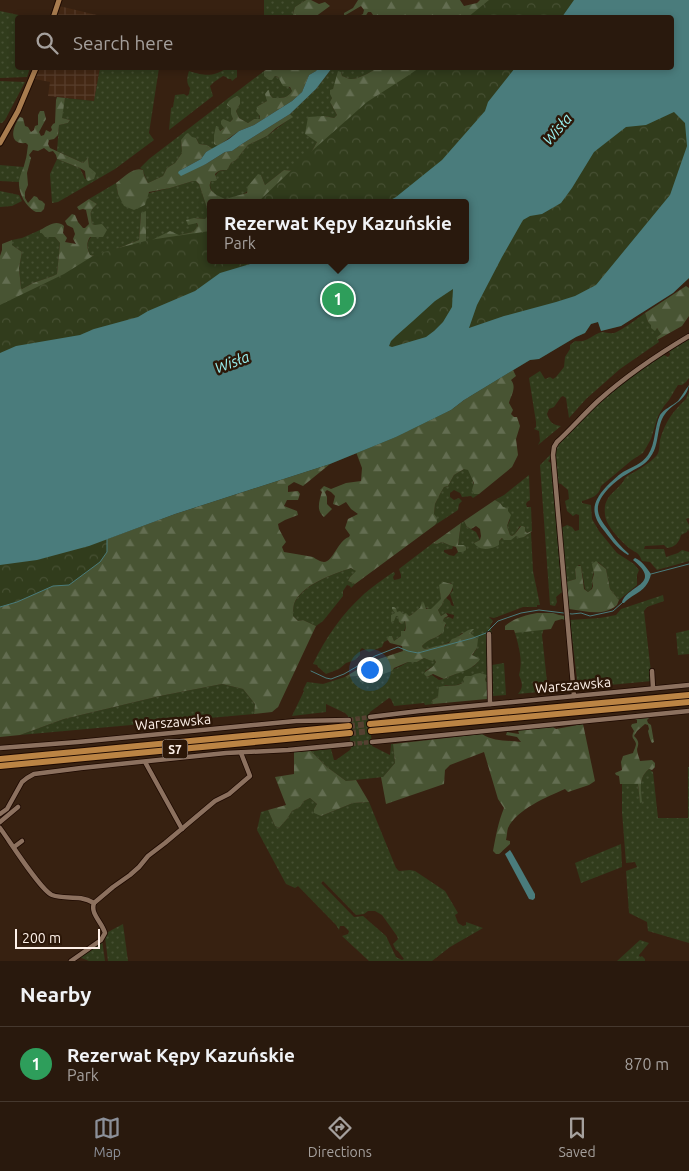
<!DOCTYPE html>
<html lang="en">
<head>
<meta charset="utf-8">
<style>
	:root { --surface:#29190d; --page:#312216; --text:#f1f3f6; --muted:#a5a09d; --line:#45382e; --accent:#8c9099 }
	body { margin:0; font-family:Ubuntu,sans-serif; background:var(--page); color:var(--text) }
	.scale { position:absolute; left:15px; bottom:12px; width:85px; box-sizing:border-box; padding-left:5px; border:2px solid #fef1e9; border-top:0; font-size:14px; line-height:18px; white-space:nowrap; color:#fef1e9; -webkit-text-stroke:4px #2c1708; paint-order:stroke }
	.you { position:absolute; left:369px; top:669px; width:18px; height:18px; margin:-12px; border:4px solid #fff; border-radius:50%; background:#1a73e8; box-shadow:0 0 0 8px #1a73e833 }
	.badge { display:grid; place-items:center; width:32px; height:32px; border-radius:50%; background:var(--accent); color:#fff; font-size:16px; font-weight:700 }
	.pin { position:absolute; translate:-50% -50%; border:2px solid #fff; box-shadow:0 1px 5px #0006 }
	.popup { position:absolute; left:207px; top:199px; width:262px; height:65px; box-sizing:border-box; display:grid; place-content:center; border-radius:5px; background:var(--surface); filter:drop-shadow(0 1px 4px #0005); font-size:16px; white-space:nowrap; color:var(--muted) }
	.popup b { font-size:19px; color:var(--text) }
	.popup::after { content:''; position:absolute; left:50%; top:100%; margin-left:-10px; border:10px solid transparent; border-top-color:var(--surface) }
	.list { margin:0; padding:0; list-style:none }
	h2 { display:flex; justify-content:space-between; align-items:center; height:65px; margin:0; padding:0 20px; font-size:21px }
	h2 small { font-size:16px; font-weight:400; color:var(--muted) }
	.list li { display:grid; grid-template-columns:32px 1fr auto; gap:15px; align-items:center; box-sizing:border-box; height:75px; padding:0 20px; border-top:1px solid var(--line) }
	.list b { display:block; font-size:19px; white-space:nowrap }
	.list p { margin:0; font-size:16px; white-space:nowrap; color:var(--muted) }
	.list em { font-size:16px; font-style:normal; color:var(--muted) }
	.icon { flex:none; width:28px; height:28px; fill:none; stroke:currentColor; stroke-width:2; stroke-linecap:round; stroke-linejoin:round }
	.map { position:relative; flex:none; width:689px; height:961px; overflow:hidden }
	.search { position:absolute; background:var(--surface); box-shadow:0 2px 8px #0003; left:15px; right:15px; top:15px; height:55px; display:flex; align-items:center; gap:12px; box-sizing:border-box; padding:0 18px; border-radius:5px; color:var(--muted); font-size:19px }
	.sheet { height:140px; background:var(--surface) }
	nav { display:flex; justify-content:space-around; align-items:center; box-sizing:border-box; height:70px; border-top:1px solid var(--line); background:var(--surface); font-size:14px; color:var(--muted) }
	nav a { display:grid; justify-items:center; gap:2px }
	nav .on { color:var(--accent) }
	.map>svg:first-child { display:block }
	.industrial { fill:url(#industrial-grid) }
	.grass { fill:url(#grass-dots); fill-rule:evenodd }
	.forest { fill:url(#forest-firs) }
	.park { fill:url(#park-crowns) }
	.water { fill:#4a7c7c; fill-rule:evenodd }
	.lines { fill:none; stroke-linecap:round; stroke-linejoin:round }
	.stream { stroke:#4a7c7c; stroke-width:1 }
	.minor-tunnel { stroke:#554031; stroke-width:4.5; stroke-dasharray:4.5 2; stroke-linecap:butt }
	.highway-tunnel { stroke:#554031; stroke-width:6; stroke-dasharray:6 3; stroke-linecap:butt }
	.minor-casing { stroke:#1d0900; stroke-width:6 }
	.major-casing { stroke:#1d0900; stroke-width:7 }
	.highway-casing { stroke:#1d0900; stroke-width:8 }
	.minor { stroke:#8c715f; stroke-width:4.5 }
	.major { stroke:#a87c4f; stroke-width:5 }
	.highway { stroke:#bb8444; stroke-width:6 }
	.labels { text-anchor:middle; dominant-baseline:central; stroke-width:5; stroke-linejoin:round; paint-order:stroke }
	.shield { fill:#2c1708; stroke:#bfb0a6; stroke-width:1 }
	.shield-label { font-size:12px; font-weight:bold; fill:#fef1e9 }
	.street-label { font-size:14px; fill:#fef1e9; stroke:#2c1708 }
	.water-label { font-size:15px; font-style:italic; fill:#99f0f1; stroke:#2c1708 }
</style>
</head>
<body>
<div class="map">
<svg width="689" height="961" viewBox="0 0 689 961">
	<defs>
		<pattern id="industrial-grid" width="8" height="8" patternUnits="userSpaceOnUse" patternTransform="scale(1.25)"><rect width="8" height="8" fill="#442814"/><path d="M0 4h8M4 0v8" fill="none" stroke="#573d2b"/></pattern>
		<pattern id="grass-dots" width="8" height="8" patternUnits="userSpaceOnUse" patternTransform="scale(1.25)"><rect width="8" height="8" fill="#313c1c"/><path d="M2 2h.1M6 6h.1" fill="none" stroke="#464f32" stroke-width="1.8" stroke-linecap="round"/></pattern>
		<pattern id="forest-firs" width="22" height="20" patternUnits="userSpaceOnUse" patternTransform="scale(1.25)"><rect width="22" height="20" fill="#485433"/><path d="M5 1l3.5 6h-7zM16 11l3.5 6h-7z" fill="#636d51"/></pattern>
		<pattern id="park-crowns" width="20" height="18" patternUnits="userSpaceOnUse" patternTransform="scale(1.25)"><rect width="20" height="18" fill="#313c1c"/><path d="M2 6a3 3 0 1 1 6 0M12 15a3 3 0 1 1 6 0" fill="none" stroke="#464f32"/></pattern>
	</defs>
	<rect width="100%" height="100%" fill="#372111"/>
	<g class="industrial">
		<polygon points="59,6 105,17 55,18"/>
		<polygon points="39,68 100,68 94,101 48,96 50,82 35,79"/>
	</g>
	<g class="grass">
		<polygon points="264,0 306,0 295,7 293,14 293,18 264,17"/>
		<polygon points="0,11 28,17 18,18 18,68 30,68 27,77 0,78"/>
		<polygon points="100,68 159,68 149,133 154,140 115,169 58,202 52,203 50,174 57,159 80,168 85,179 94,179 89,167 88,158 83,163 57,151 59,125 68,123 70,120 61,118 65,98 94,101"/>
		<path d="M228 68H237V77L232 81 231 79H228L226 77 223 76 214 82 210 86 213 96 169 130 171 108 173 107 175 95 184 94 187 96 189 94 190 88C186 83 187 77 189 71 208 77 212 76 228 68Z"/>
		<path d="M332 68H377C371 72 357 80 350 79 349 79 343 76 342 76L341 72 333 89 331 104 337 115 334 118 324 116 317 142 308 158 295 171 284 170 265 185 261 175C256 181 251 190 245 193 240 196 231 199 226 199 216 199 207 189 211 181H215C215 173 218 170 227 170L231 163 236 160 248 145 267 136 292 117 290 114 316 89Z"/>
		<path d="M264 71V76L273 78 275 76C279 77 290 87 292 91 287 99 281 98 273 98L270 95 267 101 258 106 260 119H254L248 123 239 118 236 111 240 104 231 108 233 119 224 128 219 131 218 129 214 143 218 146 213 149 207 145 199 144 196 138 181 140 182 153 175 163 167 168 163 176 148 183 144 174 143 170 140 168 149 159Z"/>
		<polygon points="0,81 25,82 5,120 2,123 0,123"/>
		<polygon points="0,165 24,167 19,182 0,181"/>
		<path d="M193 181H196L199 184 209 214 205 219 194 218 198 226 193 232 146 243V229L141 213 139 240 98 256 90 255C87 248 86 243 91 237H103L95 225 92 224C91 213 88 213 97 204L89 199 116 183 118 194 149 193 170 188Z"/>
		<polygon points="0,191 19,195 22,201 12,206 0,207"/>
		<polygon points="40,230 40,232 55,237 60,243 57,274 53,276 33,283 22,289 21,288 19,268 22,252 12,245 12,240 22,238"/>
		<path d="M645 313 648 322 660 331 661 334 657 337 659 342 620 369 586 399 569 418 566 398 563 396 561 397 554 407 549 409 547 414C550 422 552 425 561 426L538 445 540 441 539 431 534 429 536 427V422L529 378 540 371 545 379 550 377 553 379 556 377 564 367 565 357 570 349V345L575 341C589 343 592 334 602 332 606 332 609 334 614 333 621 331 638 318 645 313Z"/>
		<path d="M689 338V378L686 382 682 385H678L676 388 669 400 664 406 658 416 651 439 643 453 632 460 601 486C599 496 592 498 582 501V503L591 505 592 519 599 531 617 553 634 564 639 570 637 575V585L619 600 610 589 606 569 598 562 593 566C595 574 592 575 592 582 592 587 593 588 588 592L585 589 581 566 579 565 575 569 576 579 566 582 561 528 567 525 572 527 575 531 579 530V515L576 514 573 516 567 511 565 501 569 499 568 490 561 484 557 483 554 451 558 444 596 405 612 391 663 353 664 355 668 357 670 355V353L667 351Z"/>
		<path d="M689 392V518L686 519 689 525V532L688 529 687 532 681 535C679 543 675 547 667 548L664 545 645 546 644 549H664L666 557 678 553 682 550 689 552V561L657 570 650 562 642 561C638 551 637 554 629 548 621 541 606 526 605 515 603 497 613 494 622 483 624 481 624 479 626 477 628 475 633 473 636 471 643 467 652 461 657 455 660 451 659 445 660 440 665 422 673 411 686 399L687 396Z"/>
		<polygon points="551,454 551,458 548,461 551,463 562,592 556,597 557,602 555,606 550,605 540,465"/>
		<path d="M464 469H468C473 478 474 484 475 494H479L473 498 471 496 462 497 460 493 454 490 450 493V497L454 500 459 498 462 501 459 504 458 510 435 525 437 522 434 514 435 504 440 494 444 487 448 486 454 475Z"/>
		<polygon points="529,475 530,500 527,502 526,504 527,507 531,507 532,531 527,533 525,531 525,527 523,526 520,526 515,534 512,536 510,535 507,526 510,520 500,503 495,500 504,495"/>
		<path d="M464 521 467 527 476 532 480 540 474 543 499 541 503 538 516 536 524 537 531 532 533 571 540 605H537V607H523L494 618 489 617 493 621 490 626 492 633H488L489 682H486L485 679C479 680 471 680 465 682 457 685 454 687 445 685L438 697 432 700 433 704 425 705 424 703 394 706 391 699 389 698 370 712 369 714 372 746 390 755 391 744H393L395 763 383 777 346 781 327 767 311 751 331 749 334 760H336L350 750 351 748 348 716 345 713 326 704V712L292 716 304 691 303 690 307 682 323 684 345 677 360 676V682L399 667 408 662H417L424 658 429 660 434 658 436 662 434 666 425 671 427 677 432 675 439 680 444 679 474 666 478 662 472 656 477 648 470 633H462C452 643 439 646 425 649L423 648 422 646C427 639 433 640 440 635 443 633 443 628 446 625L443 621 444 618 449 617 453 619 454 616V615L446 613 441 616 438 610 442 605 444 600 446 598 450 601 451 605 453 606H454L450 594 453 590 451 583 446 584 440 593 442 599 431 610C428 609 424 607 421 608 418 608 413 615 409 616L403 614 395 613 396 616H399V621L400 624 405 621 406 627 401 636 394 641 392 636 387 639 388 640 384 642 382 647 369 652 362 648 360 650V655L355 660 346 663 339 669 326 674 318 667 317 665 313 664C326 637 342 614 364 594 372 587 382 580 392 573L394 572 395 574 393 577 394 580 399 579 401 578V575L399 569 433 543 437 544 442 542 449 545H452L453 547 452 549 444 550V552L449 555 454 556 458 552H463L460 545H458L461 523Z"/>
		<path d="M351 568 357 571 350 577 348 581 355 584 351 588 350 586 347 585 343 591V596L323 621 316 626 303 620 298 621 293 616C293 613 293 608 294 604 302 585 333 574 351 568Z"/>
		<polygon points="663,595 664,601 647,607 644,611 652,681 578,688 570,620 600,618 616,615 621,609"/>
		<path d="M544 628 542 635 548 691 518 694C524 687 522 683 519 675 523 661 519 647 515 633Z"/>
		<polygon points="689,630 689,654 678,655 676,633"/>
		<polygon points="504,663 506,695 493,696 492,665"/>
		<polygon points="222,684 243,689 255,704 254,714 20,735 64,719 160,696"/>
		<path d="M688 767H689V943L648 931 647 922 629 913 626 871 637 867 635 862 626 863 622 812V784H638L640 802C640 790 639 777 649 769L653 772 658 818H688Z"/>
		<path d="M310 798 317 804 314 809 321 816 353 803 369 802 396 868 399 871 410 870 415 871 445 891 458 913 455 915 458 923 463 926 466 925V922L483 928 450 947 432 961H369L342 936 348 934 349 931 344 926H340L339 930 336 925 298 886 295 888 286 884 257 830 261 812 268 810 275 826 279 828 287 819 292 811 300 807 304 801ZM323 881 356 915 364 914 368 911H375L382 915 397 936 398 939 393 944 396 950 398 951 404 959 402 960 396 957 386 936 363 916 354 917 321 883Z"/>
		<polygon points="621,844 622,867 581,883 575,863"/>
		<polygon points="123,924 128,961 108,961 105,937 108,932"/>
		<polygon points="102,940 105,961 89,961 79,957"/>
		<polygon points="640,940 649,943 639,955 640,957 642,956 645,959 645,961 617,961"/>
	</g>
	<g class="forest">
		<polygon points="306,0 311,0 319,4 325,2 330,6 315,17 293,17 293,14 295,7"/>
		<polygon points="358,0 460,0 464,6 477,3 480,0 574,0 481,17 375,18 371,12 368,12 365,17 357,17 363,14 364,10 361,6 344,16 344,13 353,8"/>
		<path d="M270 68H318L316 71 309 75 302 92 292 101 254 125 239 131 218 146 214 144V135L216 126H217L220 131 224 128 221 124V121L223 119 230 122 233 119 231 114V108L227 105C228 100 233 98 237 96L240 98V104L236 111 239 118 248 123 254 119H260V116L256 111 258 106 267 101 265 94 268 90H269L270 95 273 98C281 98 287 99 292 91L290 87 283 86 278 77 275 76 272 80H269L264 76V71Z"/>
		<path d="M377 68H426L385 203H210V248L0 325V256L2 250V244L12 240V245L22 252 19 268 21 288 22 289 33 283 53 276 57 274 60 243 55 237H45L42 233H40V230C48 226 56 219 64 226L63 233 67 238 65 242 76 244 73 239 75 234 73 228 67 225 65 221 72 214 75 215 78 222 83 228H85L89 224 86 210 83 209 79 210 77 207 89 199 97 204C88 213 91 213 92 224L95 225 102 224 107 230 103 237H90C86 243 87 249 90 255L98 256 139 240 141 213 146 211V243L170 231 179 235 193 232 198 226 197 223 188 225 186 220 194 218 205 219 209 214 199 184 196 181H193L170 188 149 192 145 205 134 210 124 206 118 194 116 183C124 177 134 166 143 170L144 175 148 183 163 176 167 168 175 163 182 153 181 140 186 134 188 133 192 137 196 138 199 144 207 145 213 149 206 152 201 159 179 171 206 164 225 152 232 151 242 144 290 114 293 117 276 128 267 136 248 145 236 160 231 163 227 170C221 170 219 170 215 174L217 180 215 181H211C206 191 217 195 225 199L247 193 248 186 258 174 261 175 265 185 284 170 295 171 308 158 317 142 305 134 308 117 324 116 334 118 337 115 330 102 332 98 330 94V90L333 89 338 71 341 72 342 76C343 76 349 79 350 79 357 80 371 72 377 68Z"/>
		<path d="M57 97 65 98 62 118 70 120 68 123 59 125 58 135 54 139 49 140 48 144 50 148 83 163 88 158 89 167 96 173 94 179 88 181 86 179 85 171 80 168 57 159 56 155 53 151 49 152 44 148 38 151 33 150 29 155 31 158 27 173 28 185 25 192V198L28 203 34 196 37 197 39 200 42 201 45 204 44 209 41 212H36C26 207 18 193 19 181 20 174 24 168 25 162 27 156 27 151 28 145L26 143C8 145 12 127 20 117L23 118 25 126 28 127 31 132 34 130 35 126 38 125V115L40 111H44L46 119 39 132 41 136 44 135 46 130 50 132 52 130 51 127 53 124 55 123 56 100Z"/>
		<polygon points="686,286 689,288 689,316 682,326 657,340 657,337 661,334 657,328 655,331 651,328 651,325 648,322 645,313"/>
		<path d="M513 370 516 376 511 380C517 387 511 395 509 403L513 410 511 414 514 417H517L520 426 516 439 518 455 512 467 479 494H474L472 490 474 483 468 470 464 469 454 475 448 486 444 487 440 494 435 504 434 514 437 518V522L435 525 355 584 348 581 350 577 356 571 351 568C333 574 301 585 294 604 293 608 293 613 293 616L298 621 303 620 316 626 278 707 272 712 254 714 255 704 243 689 222 684 160 696 64 719 20 735 0 737V565L107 539 175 514 330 464 303 486 294 482 288 486V492L298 491 300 494 298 500H287L284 506 297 511 298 515 285 520 278 524 279 529 286 542 282 547 284 552C294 554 304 555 313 557 316 559 321 562 324 562 333 562 338 540 349 537L350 535 345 528 348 519 358 514 351 509 346 502 339 506 333 504 335 496 331 492 327 490 325 492 327 497V504L332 509 324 517C316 511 319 501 322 492L320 490 324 486 331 489 346 483 361 481 362 468 356 452 451 410 464 400Z"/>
		<path d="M495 500 500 503 503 507 508 508V511L511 515 507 526 510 535 512 536 515 534 521 526H523L525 527V531L527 533 532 531 531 532 524 537 519 538 516 536 511 540H504L502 538 499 541V545C492 549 480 552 474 543L480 540 481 536 480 529 476 526 471 529 467 527 464 521Z"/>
		<polygon points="461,523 458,545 464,545 466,547 466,550 463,552 458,552 456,547 449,545 442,542 437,544 433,543"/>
		<path d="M596 561 606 569 610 589 619 600 617 605C603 617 586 611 569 609L566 582 576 579 575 569 577 566H581L584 589 588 592 592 589 593 586 592 581 594 574 592 564Z"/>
		<path d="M443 582C444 582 453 584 453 585 452 592 449 595 444 600L442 605 438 610 441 616 446 613 448 616 444 618 443 621 446 623 444 628V631C438 639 428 638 422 646L423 648 425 649 449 643 452 639C461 637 465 629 474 629L470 633 478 639 477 648 472 655 480 659C473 671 455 673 444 679L433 674 427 677 424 674C427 668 432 670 436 662L434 659 433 661 429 660 424 658 417 662H408L394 668 392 671 360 682 359 676 345 677 370 662 403 651 402 646 390 643 387 639 389 636H392L394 641 401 636V631H405L406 627 405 621 401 624 399 622 398 616H396L394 621 391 622V615L395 613 392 609V607H394L396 608 397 612 400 611 403 614 406 613 409 616C414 614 416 610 420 608L422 602 424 603 426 609H431L441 599 439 585Z"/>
		<path d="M537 613H553L559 615 565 616V620L562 619 555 621 551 629 515 633 514 630H505V626C514 618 526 615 537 613Z"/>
		<path d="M480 673 487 675 485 679 486 682H489V696L487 699 433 704 432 700 438 697 439 687C448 684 456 688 464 682L463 679 465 676H471L475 674Z"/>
		<path d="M649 718 647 720 648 723 651 725 654 742 652 743C650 740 649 735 648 731L649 729 648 725 645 724 637 731 634 736C639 741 639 743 637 749 637 753 639 757 640 761L652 760 655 763V767L652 770 649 769C638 778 641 789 642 802L640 803 638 784H620L619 776 616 775 615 773 622 770 621 762 623 756 633 753C634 750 636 746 636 744 635 738 630 739 634 731L631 726 632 724 637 723V720L635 719Z"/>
		<path d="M583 724 595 781 589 785 568 792 565 789C547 797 517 809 508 828 507 831 507 836 506 840L510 841V844L499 854H496L493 851C496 835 498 823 504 808L498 799 484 752 450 765 445 770 444 784 386 804 381 777H383L395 763 393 744 482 734C494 742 507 740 521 742L517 737 506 735 507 732 519 734 518 730 553 727 556 729Z"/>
		<polygon points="311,751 327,767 346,781 356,780 369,802 353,803 321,816 314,813 314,809 317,804 310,798 304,801 300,807 292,811 287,819 279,828 275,826 268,810 286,805 275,777 294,774 294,752"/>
	</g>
	<polygon class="park" points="489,0 689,0 689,278 688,279 673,293 621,326 601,331 598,322 591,324 585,333 576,337 539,359 530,360 464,400 451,410 396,437 330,464 175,514 107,539 107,552 100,562 69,585 53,586 17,602 0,607 0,305 64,274 96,254 149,240 210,231 210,260 466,260 466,203 257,203 305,157 367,102 409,75 419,68 672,68 672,18 468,17"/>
	<g class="water">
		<path d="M574 0H689V278L688 279 673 293 621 326 601 331 598 322 591 324 585 333 576 337 539 359 530 360 464 400 451 410 396 437 330 464 175 514 89 546 37 560 0 565V353L16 346 80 335 94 329 138 317 148 311 195 291 220 273 264 260H466V203H385L396 197 442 160 485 111 488 102 515 68H672V18L562 17ZM674 112 685 123 687 146 670 195 596 285 575 296 556 302 504 316 469 328 477 305 502 257 523 220 530 216 542 214 561 203 572 188 594 152 626 127 646 125ZM453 289 452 307 443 322 434 331 426 337 392 347 389 346 391 341 396 336 413 321 435 301Z"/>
		<polygon points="318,68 332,68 316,89 290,114 242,144 232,151 225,152 206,164 181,176 178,173 179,171 201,159 206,152 229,139 239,131 254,125 292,101 302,92 309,75 316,71"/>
		<path d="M689 385C686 401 673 403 665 414 656 426 660 444 651 456 645 466 636 468 627 474 616 480 596 497 598 511 599 519 605 525 609 531 615 540 621 547 629 554L628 555C616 548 610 538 602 528 590 512 593 501 606 487 611 482 617 476 623 472 632 467 642 464 648 455 656 443 654 427 660 415 664 409 672 406 678 401 682 396 685 390 689 385Z"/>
		<path d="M635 558C642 561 646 567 651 574 647 592 635 592 624 603H622C626 585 664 585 633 560Z"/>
		<polygon points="510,850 512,853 535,894 535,898 533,900 529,899 505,854"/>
	</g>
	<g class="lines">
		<g class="stream">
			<polyline points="651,574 689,564"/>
			<polyline points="0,607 17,602 53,586 69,585 100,562 107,552 107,539"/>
			<polyline points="311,671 326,678 331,679 344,674 375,656 398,647 408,651 418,653 473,638 486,633 498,621 521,613 539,610 572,614 581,613 590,616 613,611 622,603"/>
		</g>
		<g class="minor-tunnel">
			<polyline points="349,720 370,717"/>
			<polyline points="351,744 372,742"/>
		</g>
		<g class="highway-tunnel">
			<polyline points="349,726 370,724"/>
			<polyline points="350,733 371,731"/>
		</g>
		<defs>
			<g id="minor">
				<polyline points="489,634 490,704"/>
				<polyline points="652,671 653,688"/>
				<path d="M574 696 553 455 554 447 557 442C571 429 584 414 598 401 626 376 657 355 689 336"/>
				<polyline points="370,717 419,711 689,685"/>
				<polyline points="372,742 689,711"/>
				<polyline points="0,748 78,742 296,721 349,720"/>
				<polyline points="145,762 182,829"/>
				<polyline points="0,814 7,809 22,782 27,778 34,774 81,768 226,753 288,750 351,744"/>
				<polyline points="0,822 18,807"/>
				<path d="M0 828C9 840 41 891 52 895 66 900 78 894 94 903"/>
				<polyline points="14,847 22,841"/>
				<polyline points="94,903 113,887 130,875 139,867 148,856 165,843 215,801 229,794 250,776 241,753"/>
				<path d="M71 961 101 940 105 933C102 922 90 914 94 903"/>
			</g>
			<g id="major">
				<polyline points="53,18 59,0"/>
				<polyline points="0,143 18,111 36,68"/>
			</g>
			<g id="highway">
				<polyline points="370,724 689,695"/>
				<polyline points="371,731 689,702"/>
				<polyline points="0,759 349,726"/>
				<polyline points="0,766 350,733"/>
			</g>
		</defs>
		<use href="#minor" class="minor-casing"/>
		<use href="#major" class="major-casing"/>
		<use href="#highway" class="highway-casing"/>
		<use href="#minor" class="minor"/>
		<use href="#major" class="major"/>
		<use href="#highway" class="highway"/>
	</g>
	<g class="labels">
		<rect class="shield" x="162.5" y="739.5" width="25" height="19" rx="4"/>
		<g class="shield-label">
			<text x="175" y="749">S7</text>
		</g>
		<g class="street-label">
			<text transform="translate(573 685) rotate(-5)">Warszawska</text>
			<text transform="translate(173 722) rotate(-5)">Warszawska</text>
		</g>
		<g class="water-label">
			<text transform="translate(557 129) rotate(-49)">Wisła</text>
			<text transform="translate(232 362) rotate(-21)">Wisła</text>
		</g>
	</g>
</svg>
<div class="scale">200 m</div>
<div class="you"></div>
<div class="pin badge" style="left:338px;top:299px;background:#2e9e5b">1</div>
<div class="popup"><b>Rezerwat Kępy Kazuńskie</b>Park</div>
<div class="search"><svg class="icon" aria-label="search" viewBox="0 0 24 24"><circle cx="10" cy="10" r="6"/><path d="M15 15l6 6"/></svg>Search here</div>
</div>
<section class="sheet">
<h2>Nearby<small></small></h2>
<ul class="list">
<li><span class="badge" style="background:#2e9e5b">1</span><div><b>Rezerwat Kępy Kazuńskie</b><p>Park</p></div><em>870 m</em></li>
</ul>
</section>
<nav>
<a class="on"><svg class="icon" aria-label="map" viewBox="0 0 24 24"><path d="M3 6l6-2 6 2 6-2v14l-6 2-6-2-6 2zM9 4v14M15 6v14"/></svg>Map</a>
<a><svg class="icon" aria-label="directions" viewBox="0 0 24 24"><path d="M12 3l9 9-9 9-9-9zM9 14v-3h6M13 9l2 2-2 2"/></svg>Directions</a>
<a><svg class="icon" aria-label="saved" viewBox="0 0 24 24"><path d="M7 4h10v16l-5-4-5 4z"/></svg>Saved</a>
</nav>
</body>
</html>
